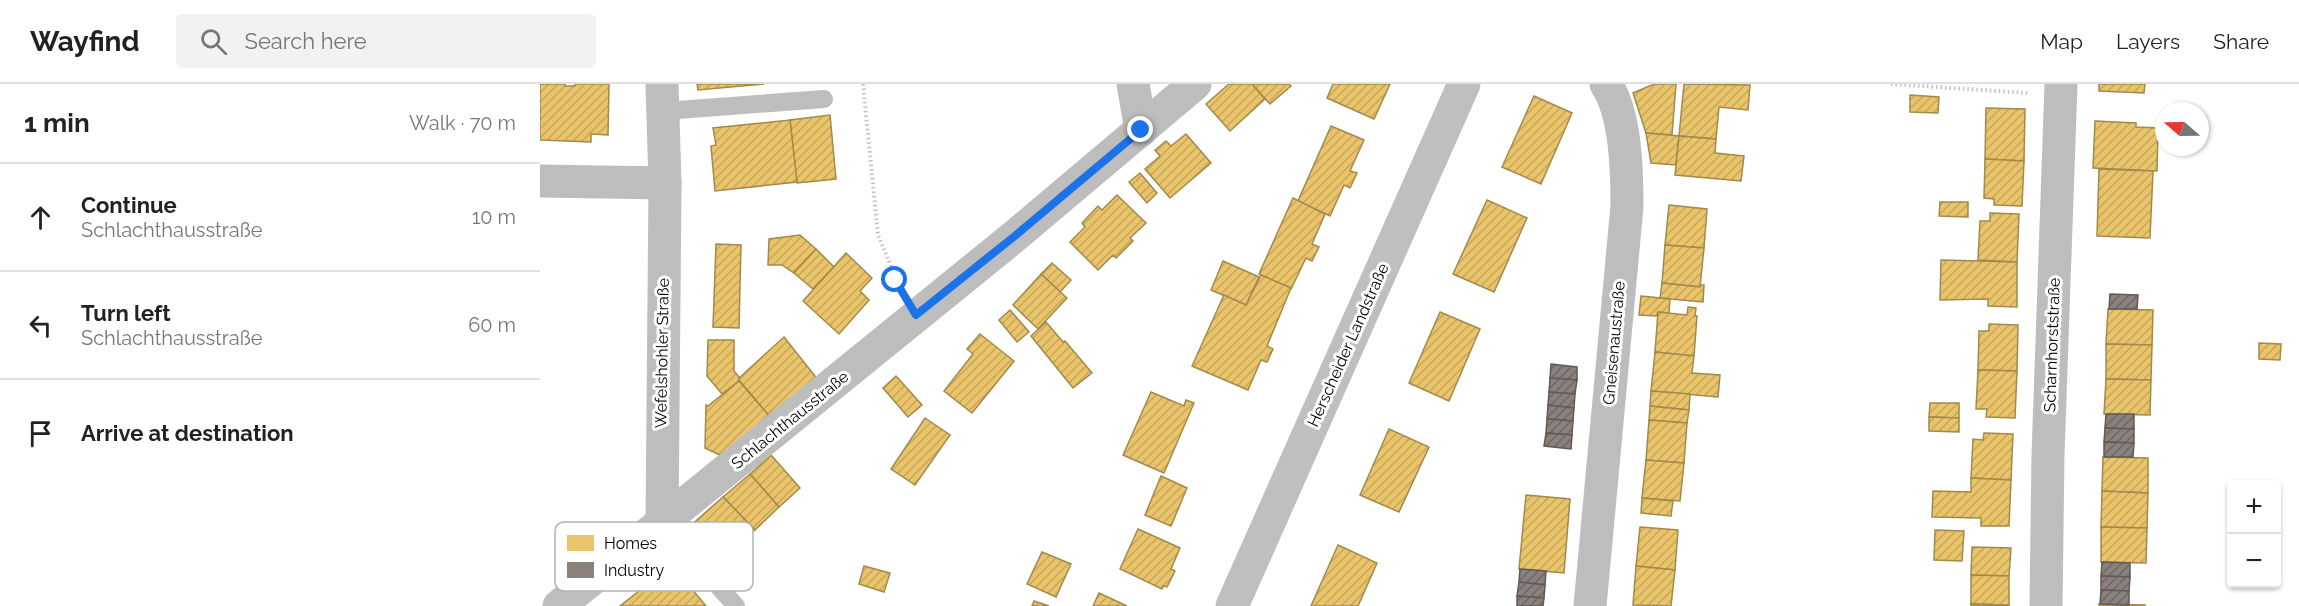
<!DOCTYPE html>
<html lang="en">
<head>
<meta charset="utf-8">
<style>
	:root { --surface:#fff; --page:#f2f2f2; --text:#222; --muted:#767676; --line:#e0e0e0 }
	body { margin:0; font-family:Raleway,sans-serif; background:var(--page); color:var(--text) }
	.controls { position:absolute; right:18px; bottom:18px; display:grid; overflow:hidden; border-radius:6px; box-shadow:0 2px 4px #0004 }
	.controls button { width:54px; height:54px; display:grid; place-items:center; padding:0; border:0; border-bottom:2px solid var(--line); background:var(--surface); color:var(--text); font:30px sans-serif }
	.compass { position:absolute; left:1615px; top:18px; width:54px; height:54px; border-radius:50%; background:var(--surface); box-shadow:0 2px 4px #0004; rotate:290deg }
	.stop { position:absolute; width:18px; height:18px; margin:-14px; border:4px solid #1a73e8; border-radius:50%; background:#fff }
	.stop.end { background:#1a73e8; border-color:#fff; box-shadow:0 2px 6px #0008 }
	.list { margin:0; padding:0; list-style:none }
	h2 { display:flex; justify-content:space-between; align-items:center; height:78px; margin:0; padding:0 24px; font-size:26px }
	h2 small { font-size:20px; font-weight:400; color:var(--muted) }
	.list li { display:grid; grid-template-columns:39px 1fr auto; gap:18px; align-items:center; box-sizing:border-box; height:108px; padding:0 24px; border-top:2px solid var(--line) }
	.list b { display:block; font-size:22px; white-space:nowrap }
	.list p { margin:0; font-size:20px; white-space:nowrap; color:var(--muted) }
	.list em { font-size:20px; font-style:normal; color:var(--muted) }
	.icon { flex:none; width:33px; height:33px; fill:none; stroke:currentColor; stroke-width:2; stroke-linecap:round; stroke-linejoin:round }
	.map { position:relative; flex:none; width:1759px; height:522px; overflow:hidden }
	header { display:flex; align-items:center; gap:36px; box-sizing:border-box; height:84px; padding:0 30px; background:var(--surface); border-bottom:2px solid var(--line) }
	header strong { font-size:28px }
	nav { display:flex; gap:33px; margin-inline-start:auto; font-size:21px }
	.search { width:420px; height:54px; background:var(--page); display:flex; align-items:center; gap:15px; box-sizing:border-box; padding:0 21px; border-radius:6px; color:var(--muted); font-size:22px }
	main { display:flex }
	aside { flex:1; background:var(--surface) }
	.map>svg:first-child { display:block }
	.homes { fill:url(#homes-hatch); stroke:#a3894a; stroke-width:1.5 }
	.industry { fill:url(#industry-hatch); stroke:#615a57; stroke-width:1.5 }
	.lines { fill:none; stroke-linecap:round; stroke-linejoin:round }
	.path { stroke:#c2c2c2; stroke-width:4; stroke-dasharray:1.5 3; stroke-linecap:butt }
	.service { stroke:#bdbdbd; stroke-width:18 }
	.minor { stroke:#bdbdbd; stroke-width:33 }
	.secondary { stroke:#bfbfbf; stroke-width:33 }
	.route { stroke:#1a73e8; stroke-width:8 }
	.labels { text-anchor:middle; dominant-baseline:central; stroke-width:6; stroke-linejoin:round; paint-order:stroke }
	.street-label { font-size:16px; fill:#000; stroke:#fff }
	.key { fill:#fff; stroke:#b2b2b2; stroke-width:1.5 }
	.key-label { font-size:16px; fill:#000 }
</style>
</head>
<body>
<header>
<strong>Wayfind</strong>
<div class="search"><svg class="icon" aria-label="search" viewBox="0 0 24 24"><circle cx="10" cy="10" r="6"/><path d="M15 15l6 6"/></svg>Search here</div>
<nav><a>Map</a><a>Layers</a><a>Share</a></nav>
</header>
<main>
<aside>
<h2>1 min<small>Walk · 70 m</small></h2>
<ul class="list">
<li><svg class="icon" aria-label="ahead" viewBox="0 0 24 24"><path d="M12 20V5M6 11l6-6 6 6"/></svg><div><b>Continue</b><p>Schlachthausstraße</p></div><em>10 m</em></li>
<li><svg class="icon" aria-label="left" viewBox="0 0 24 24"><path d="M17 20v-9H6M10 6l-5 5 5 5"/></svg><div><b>Turn left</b><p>Schlachthausstraße</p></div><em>60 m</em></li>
<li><svg class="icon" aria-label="arrive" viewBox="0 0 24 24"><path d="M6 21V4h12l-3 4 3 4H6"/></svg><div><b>Arrive at destination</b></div></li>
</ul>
</aside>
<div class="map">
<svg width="1759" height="522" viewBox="0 0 1759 522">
	<defs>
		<pattern id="homes-hatch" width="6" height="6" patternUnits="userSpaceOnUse" patternTransform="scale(1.5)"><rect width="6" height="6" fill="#e9c46a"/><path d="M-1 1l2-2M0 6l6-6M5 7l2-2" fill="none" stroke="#c6a75a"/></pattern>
		<pattern id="industry-hatch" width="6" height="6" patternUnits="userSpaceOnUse" patternTransform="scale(1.5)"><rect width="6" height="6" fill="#8a817c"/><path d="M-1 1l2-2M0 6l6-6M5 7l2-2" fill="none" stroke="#6e6763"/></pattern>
	</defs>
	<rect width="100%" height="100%" fill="#fff"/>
	<g class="homes">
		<polygon points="0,0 25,0 25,2 35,2 35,0 69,0 68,51 51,50 51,58 0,56"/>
		<polygon points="157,0 224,0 158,6"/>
		<polygon points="689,0 712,0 725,15 690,47 666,20"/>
		<polygon points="712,0 749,0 751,2 730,20"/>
		<polygon points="793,0 850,0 834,35 787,14"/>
		<polygon points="1114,0 1136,0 1132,51 1106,49 1093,9"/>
		<polygon points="1144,0 1210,1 1208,26 1179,23 1176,55 1139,52"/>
		<polygon points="1559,0 1605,0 1604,9 1559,7"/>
		<polygon points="1370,11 1399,13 1398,29 1370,28"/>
		<polygon points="994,12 1032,29 1001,100 962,83"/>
		<polygon points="1446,24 1485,25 1484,77 1445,75"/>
		<polygon points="290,31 296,95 257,99 250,36"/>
		<polygon points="250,36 257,98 175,107 171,62 176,61 173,44"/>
		<polygon points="1555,37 1596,39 1596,43 1618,44 1617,87 1553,84"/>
		<polygon points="791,42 824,56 810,87 817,89 810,104 804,101 790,132 758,117"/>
		<polygon points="1106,49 1139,52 1136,81 1111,79"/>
		<polygon points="646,50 671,79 630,114 605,85 620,72 615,66 626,57 631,62"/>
		<polygon points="1139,52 1176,55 1175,69 1204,72 1201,97 1135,91"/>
		<polygon points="1445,75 1484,77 1482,122 1454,121 1454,115 1444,114"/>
		<polygon points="1559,85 1613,87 1610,154 1557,152"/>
		<polygon points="600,89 617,109 607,119 589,98"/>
		<polygon points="577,111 606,139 590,154 593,157 576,174 573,171 558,186 530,158 545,143 542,139 558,122 562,126"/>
		<polygon points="753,114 785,130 772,160 779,163 772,177 766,174 751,205 719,190"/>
		<polygon points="947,116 987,134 954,208 913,190"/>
		<polygon points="1400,118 1428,118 1428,133 1399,132"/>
		<polygon points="1129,121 1167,125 1164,164 1125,161"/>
		<polygon points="1450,129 1479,130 1477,178 1438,176 1440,137 1450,137"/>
		<polygon points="260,151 276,165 254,189 242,181 228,181 229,155"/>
		<polygon points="176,160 201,161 199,244 173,243"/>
		<polygon points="1125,161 1164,164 1160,203 1122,199"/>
		<polygon points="276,165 294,183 273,205 254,189"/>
		<polygon points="306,169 332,194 320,207 329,216 299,250 263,217"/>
		<polygon points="1401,176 1477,178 1477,223 1448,222 1448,215 1400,216"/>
		<polygon points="683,177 719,193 706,221 671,206"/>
		<polygon points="512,179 531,196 520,208 501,190"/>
		<polygon points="501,190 527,214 498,245 473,221"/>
		<polygon points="721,191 751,204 727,262 733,265 727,278 721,276 708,306 652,282 684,211 706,221"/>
		<polygon points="1122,199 1160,203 1161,201 1164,201 1163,218 1120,214"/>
		<polygon points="1101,212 1130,215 1129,229 1118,228 1116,232 1099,231"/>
		<polygon points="1148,223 1156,224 1155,232 1157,232 1154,272 1115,268 1118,228 1147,231"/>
		<polygon points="1568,225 1613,226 1612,261 1566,260"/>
		<polygon points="470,226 489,248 477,258 459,236"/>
		<polygon points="900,228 940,245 909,317 869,299"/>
		<polygon points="506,238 523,258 525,257 552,289 533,304 491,252"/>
		<polygon points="1449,240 1478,241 1477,287 1438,286 1439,247 1449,247"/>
		<polygon points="440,250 474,277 432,329 404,307 433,270 427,265"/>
		<polygon points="244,253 278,296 231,334 198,295"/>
		<polygon points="168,256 194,256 194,287 199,293 199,297 182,310 167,292"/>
		<polygon points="1719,259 1741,260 1740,276 1719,275"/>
		<polygon points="1566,260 1612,261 1611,296 1566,295"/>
		<polygon points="1115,268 1154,272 1152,289 1180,291 1178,313 1111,307"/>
		<polygon points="1438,286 1477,287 1475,334 1446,333 1447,325 1436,325"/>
		<polygon points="356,292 382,321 368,333 343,304"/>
		<polygon points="1566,295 1611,296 1610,331 1564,330"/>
		<polygon points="199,297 231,334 184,373 165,364 166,321 168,322"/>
		<polygon points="1111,307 1150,310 1149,326 1110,322"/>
		<polygon points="611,308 644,322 646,316 654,319 624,389 583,371"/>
		<polygon points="1390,319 1419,319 1419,334 1389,333"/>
		<polygon points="1110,322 1149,326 1147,339 1109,336"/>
		<polygon points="1389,333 1419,334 1419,348 1389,347"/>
		<polygon points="385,334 410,351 375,401 351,385"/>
		<polygon points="1109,336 1147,339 1144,379 1106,376"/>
		<polygon points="849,345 889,363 859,428 820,411"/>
		<polygon points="1444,349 1473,350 1471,396 1431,394 1433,355 1443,356"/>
		<polygon points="231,371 260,404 239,423 210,390"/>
		<polygon points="1563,373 1608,374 1608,409 1562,407"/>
		<polygon points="1106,376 1144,379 1140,417 1102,414"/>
		<polygon points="210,390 239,423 215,446 183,413"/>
		<polygon points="621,392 647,404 631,442 605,431"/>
		<polygon points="1431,394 1471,396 1469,442 1441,442 1441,434 1392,433 1393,407 1431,408"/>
		<polygon points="1562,407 1608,409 1607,444 1561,443"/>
		<polygon points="986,411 1030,415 1024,489 979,485"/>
		<polygon points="183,413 215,446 180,476 149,443"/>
		<polygon points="1102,414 1133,417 1131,432 1101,429"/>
		<polygon points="1100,443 1138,446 1135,486 1096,482"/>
		<polygon points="1561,443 1607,444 1606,479 1561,478"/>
		<polygon points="598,445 640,464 631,485 635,487 627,503 623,502 622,505 580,485"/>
		<polygon points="1395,446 1424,447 1422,477 1394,476"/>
		<polygon points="798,461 837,479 818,522 771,522"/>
		<polygon points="1432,463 1471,464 1469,492 1431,491"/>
		<polygon points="502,468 531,480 516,513 487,500"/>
		<polygon points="132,481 166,522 80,522"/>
		<polygon points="324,482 350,489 344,508 319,500"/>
		<polygon points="1096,482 1135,486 1131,522 1093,521"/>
		<polygon points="1431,491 1469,492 1469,521 1431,520"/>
		<polygon points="559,509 587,522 553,522"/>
		<polygon points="494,517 509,522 492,522"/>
		<polygon points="1431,520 1469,521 1469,522 1431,522"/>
		<polygon points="1559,520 1605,521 1605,522 1559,522"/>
	</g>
	<g class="industry">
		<polygon points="1570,210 1598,211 1597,225 1569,225"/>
		<polygon points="1011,280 1037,283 1037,296 1010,294"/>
		<polygon points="1010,294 1037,296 1035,310 1009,308"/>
		<polygon points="1009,308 1035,310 1034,324 1008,321"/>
		<polygon points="1008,321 1034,324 1033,337 1007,335"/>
		<polygon points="1566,330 1594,330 1594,345 1565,344"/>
		<polygon points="1007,335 1033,337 1032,351 1006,349"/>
		<polygon points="1565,344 1594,345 1594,359 1564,358"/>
		<polygon points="1006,349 1032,351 1031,365 1004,362"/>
		<polygon points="1564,358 1594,359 1593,373 1564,373"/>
		<polygon points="1562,478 1590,479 1590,493 1561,492"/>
		<polygon points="980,485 1006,487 1005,501 979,498"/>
		<polygon points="1561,492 1590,493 1589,507 1561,506"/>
		<polygon points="979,498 1005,501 1004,514 977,512"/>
		<polygon points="1561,506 1589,507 1589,521 1560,520"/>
		<polygon points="977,512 1004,514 1003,522 977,522"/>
	</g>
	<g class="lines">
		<g class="path">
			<polyline points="323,0 338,151 360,204"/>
			<polyline points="1351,0 1488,9"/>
		</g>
		<g class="service">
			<polyline points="124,27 284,15"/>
			<polyline points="122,440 196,522"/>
		</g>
		<g class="minor">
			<polyline points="593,0 601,46"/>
			<polyline points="0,97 125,99 122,0"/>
			<polyline points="122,440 125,99"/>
			<polyline points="19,522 476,151 655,0"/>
			<path d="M1050 522 1087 122C1087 87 1086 30 1066 0"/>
			<polyline points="1506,522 1508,371 1521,0"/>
		</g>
		<polyline class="secondary" points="692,522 924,0"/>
	</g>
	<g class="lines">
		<polyline class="route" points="355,196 376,231 476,151 601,46"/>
	</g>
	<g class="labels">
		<g class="street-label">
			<text transform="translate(1074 259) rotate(-85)">Gneisenaustraße</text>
			<text transform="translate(808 261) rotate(-66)">Herscheider Landstraße</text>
			<text transform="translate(1512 261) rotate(-88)">Scharnhorststraße</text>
			<text transform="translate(122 269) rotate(-89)">Wefelshohler Straße</text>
			<text transform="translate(250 336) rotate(-39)">Schlachthausstraße</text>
		</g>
	</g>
	<rect x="15" y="438" width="198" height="69" rx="9" class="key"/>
	<rect x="27" y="451" width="27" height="16" fill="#e9c46a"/>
	<rect x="27" y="478" width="27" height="16" fill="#8a817c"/>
	<g class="key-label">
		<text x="64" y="465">Homes</text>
		<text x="64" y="492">Industry</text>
	</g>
</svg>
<div class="controls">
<button>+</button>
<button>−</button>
</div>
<svg class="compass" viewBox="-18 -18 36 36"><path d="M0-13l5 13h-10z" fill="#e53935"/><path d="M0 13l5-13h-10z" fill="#767676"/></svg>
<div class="stop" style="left:355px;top:196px"></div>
<div class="stop end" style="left:601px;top:46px"></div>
</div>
</main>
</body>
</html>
